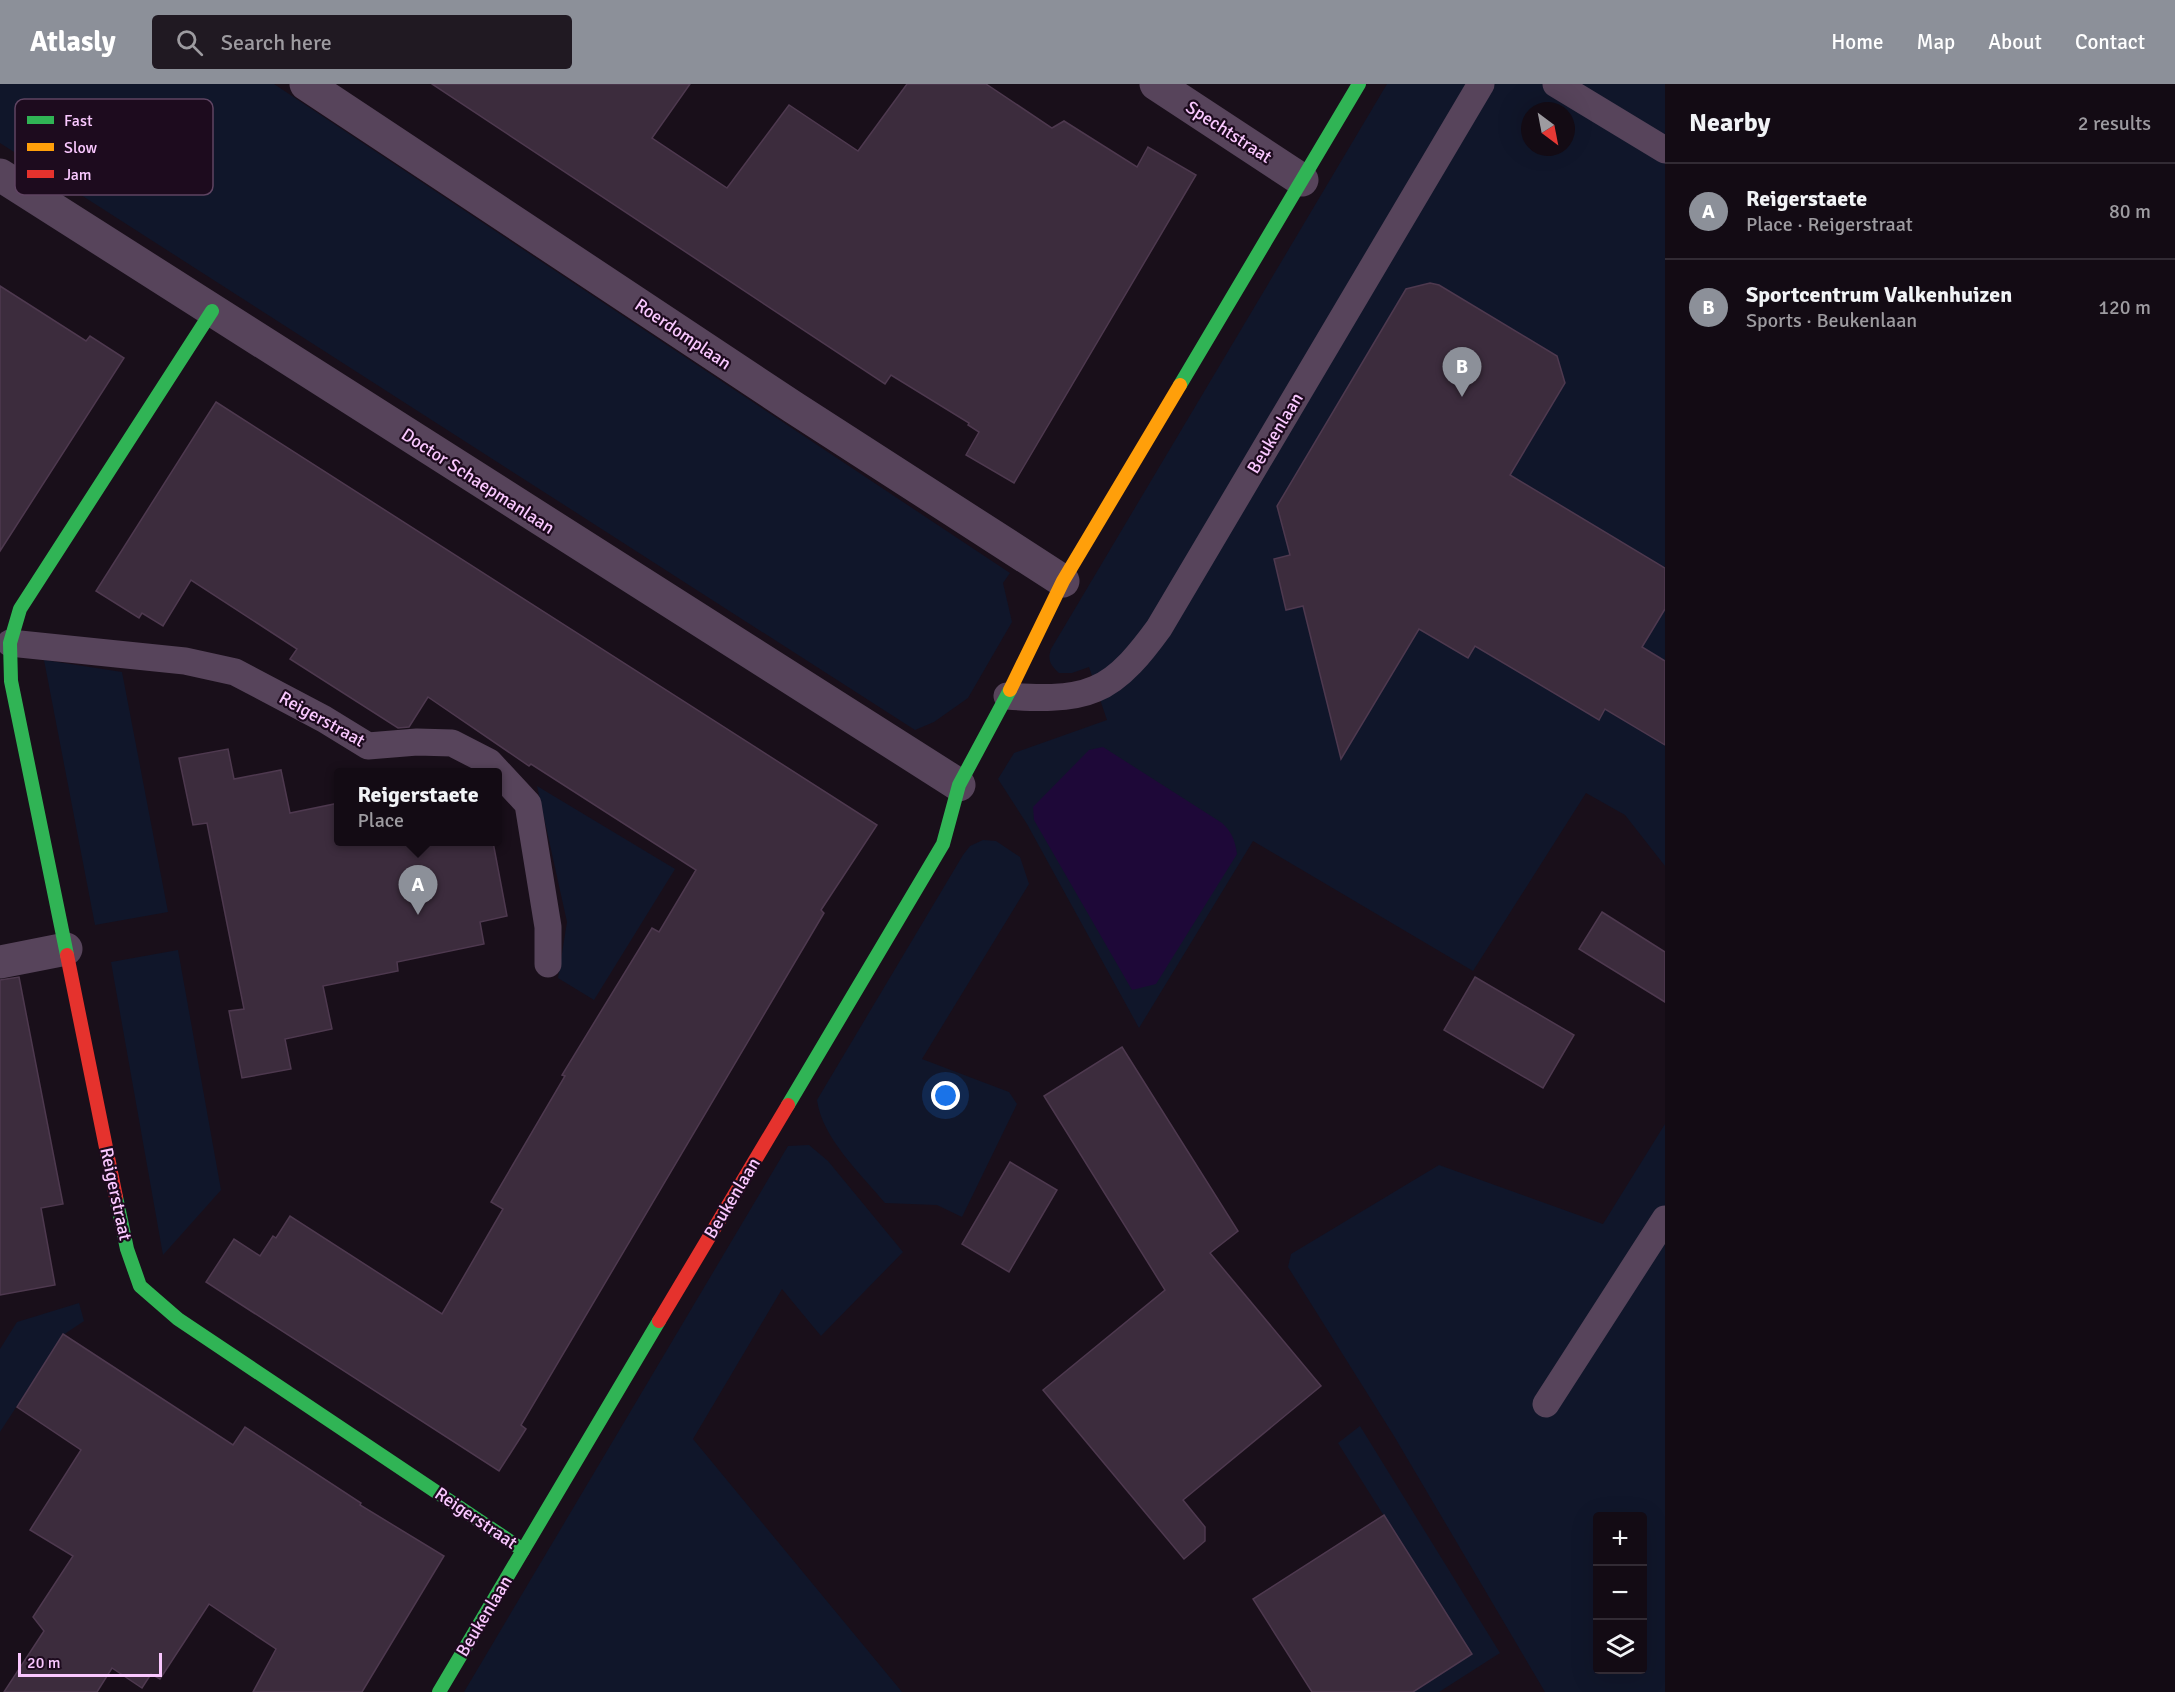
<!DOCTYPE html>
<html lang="en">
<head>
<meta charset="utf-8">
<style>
	:root { --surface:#130b14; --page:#201922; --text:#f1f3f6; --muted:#9d9ba0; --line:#322b34; --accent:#8c9099 }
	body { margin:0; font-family:Signika,sans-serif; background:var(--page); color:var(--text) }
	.controls { position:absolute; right:18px; bottom:18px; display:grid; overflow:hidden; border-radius:6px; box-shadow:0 6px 24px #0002 }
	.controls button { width:54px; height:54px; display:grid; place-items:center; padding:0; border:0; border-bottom:2px solid var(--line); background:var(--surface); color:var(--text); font:30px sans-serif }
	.compass { position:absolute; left:1521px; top:18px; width:54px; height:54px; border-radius:50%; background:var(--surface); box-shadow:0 6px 24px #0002; rotate:148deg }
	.scale { position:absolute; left:18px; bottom:15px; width:144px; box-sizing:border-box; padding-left:6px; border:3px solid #fac8ff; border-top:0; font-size:16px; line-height:21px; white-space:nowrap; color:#fac8ff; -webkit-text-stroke:4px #1d0b1e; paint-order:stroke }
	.you { position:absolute; left:946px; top:1012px; width:21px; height:21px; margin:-15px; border:4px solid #fff; border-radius:50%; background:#1a73e8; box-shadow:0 0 0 9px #1a73e833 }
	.badge { display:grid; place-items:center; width:39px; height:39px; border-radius:50%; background:var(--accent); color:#fff; font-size:20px; font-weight:700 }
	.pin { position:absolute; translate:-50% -50px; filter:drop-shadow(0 2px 3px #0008) }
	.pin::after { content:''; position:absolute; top:32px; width:21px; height:18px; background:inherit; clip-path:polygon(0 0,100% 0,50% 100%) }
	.popup { position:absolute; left:334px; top:684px; width:168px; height:78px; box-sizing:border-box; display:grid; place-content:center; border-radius:6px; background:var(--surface); filter:drop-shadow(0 2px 4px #0005); font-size:20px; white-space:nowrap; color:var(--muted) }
	.popup b { font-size:22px; color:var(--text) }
	.popup::after { content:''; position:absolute; left:50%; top:100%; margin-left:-12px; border:12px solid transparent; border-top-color:var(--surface) }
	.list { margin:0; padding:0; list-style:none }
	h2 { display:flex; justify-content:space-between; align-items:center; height:78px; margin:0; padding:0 24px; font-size:26px }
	h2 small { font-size:20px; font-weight:400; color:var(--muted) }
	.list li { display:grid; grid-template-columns:39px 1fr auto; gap:18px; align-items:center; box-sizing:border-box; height:96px; padding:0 24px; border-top:2px solid var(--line) }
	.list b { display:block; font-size:22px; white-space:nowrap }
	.list p { margin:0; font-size:20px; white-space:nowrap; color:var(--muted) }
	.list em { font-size:20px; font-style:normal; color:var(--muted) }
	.icon { flex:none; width:33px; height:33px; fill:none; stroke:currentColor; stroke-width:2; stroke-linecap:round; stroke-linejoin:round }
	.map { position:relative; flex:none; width:1665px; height:1608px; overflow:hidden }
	header { display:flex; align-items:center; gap:36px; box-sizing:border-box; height:84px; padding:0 30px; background:var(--accent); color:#fff }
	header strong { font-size:28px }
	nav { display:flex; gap:33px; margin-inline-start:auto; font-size:21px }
	.search { width:420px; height:54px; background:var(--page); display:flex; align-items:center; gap:15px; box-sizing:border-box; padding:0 21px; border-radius:6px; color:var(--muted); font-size:22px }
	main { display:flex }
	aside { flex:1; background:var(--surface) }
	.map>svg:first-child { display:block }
	.green { fill:#10162a; fill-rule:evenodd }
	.water { fill:#1e0838 }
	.building { fill:#3c2c3d; stroke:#4e394f; stroke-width:1.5 }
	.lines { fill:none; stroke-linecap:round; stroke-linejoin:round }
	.lane { stroke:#57445b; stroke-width:27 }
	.street { stroke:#57445b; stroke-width:33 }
	.fast { stroke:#30b455; stroke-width:14 }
	.slow { stroke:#ff9f0a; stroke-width:14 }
	.jam { stroke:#e5322d; stroke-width:14 }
	.labels { text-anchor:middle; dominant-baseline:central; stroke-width:4.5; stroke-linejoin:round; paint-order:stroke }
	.street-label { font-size:18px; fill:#fac8ff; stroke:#1d0b1e }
	.key { fill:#1d0b1e; stroke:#5f4462; stroke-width:1.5 }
	.key-label { font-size:16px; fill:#fac8ff }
</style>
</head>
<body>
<header>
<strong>Atlasly</strong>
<div class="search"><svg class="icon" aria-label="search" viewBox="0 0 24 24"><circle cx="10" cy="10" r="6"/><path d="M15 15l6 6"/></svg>Search here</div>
<nav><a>Home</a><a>Map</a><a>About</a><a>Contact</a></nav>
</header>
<main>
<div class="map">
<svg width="1665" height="1608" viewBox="0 0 1665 1608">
	<rect width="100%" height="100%" fill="#190f1a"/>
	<g class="green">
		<polygon points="0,0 274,0 1010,489 1003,499 1012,538 968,614 934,638 915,646 0,59"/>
		<path d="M1387 0H1665V782L1625 731 1586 709 1473 887 1253 757 1139 944 1027 740 998 695 1014 669 1107 636 1089 583 1072 589H1059C1051 581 1047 577 1051 565ZM1530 27H1566V63H1530Z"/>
		<polygon points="44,576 122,588 168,828 95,841"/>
		<polygon points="537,702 675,785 594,916 558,894 567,838"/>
		<path d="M983 756 996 757 1020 773 1029 800 922 975 1009 1008 1017 1020 962 1133 937 1121 885 1119C861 1090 822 1054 817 1016L963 771 970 762Z"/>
		<polygon points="178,866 221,1106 163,1171 111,878"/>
		<path d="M1665 1040V1608H1545L1394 1352 1288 1183 1291 1170 1439 1081 1603 1140ZM1598 1432H1642V1586H1598Z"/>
		<polygon points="809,1061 828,1077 903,1168 821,1252 782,1205 693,1355 902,1608 464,1608 788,1062"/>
		<polygon points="79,1219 84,1237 63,1251 0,1348 0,1265 17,1238"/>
		<polygon points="1360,1342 1500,1569 1439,1608 1413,1608 1471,1570 1338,1359"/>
	</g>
	<path class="water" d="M1103 663 1222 739C1232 748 1235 757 1237 770L1156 900 1132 906 1034 736 1033 723 1089 666Z"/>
	<g class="building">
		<polygon points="432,0 690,0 652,54 727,104 789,21 858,67 907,0 986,0 1052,44 1064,37 1137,83 1148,63 1196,91 1014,399 966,371 979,348 968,341 969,339 891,291 885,300"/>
		<polygon points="1430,199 1439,201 1557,272 1565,299 1510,391 1665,484 1665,525 1642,563 1665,577 1665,661 1605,625 1599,636 1475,562 1468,574 1419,545 1341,675 1303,522 1286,526 1274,475 1290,471 1277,422 1406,205"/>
		<polygon points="0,202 86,257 90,252 124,274 0,467"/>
		<polygon points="216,318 877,741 821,826 824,829 521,1341 526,1345 499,1387 206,1198 234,1155 260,1172 273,1152 276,1154 290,1132 442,1230 503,1125 491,1118 565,992 562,991 652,844 659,848 696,786 531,680 529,682 428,613 409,643 398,644 290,575 297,565 191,496 163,542 142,529 139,534 96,507"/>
		<polygon points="228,665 234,695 281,686 290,729 339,719 339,758 493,758 507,832 480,838 484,860 397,878 398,887 323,902 332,945 285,955 291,985 242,994 229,927 244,925 207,739 193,741 179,674"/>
		<polygon points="1602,828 1665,868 1665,918 1579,865"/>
		<polygon points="19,893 63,1120 41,1124 55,1201 0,1211 0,896"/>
		<polygon points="1475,893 1574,951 1543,1004 1444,946"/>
		<polygon points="1122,963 1238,1147 1210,1169 1321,1302 1183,1416 1205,1443 1205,1457 1184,1475 1043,1306 1165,1206 1044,1012"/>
		<polygon points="1010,1078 1057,1106 1009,1188 962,1160"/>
		<polygon points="63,1250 233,1361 245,1343 361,1419 360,1421 444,1472 362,1608 253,1608 276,1565 209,1520 160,1595 151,1590 142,1604 112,1584 97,1608 4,1608 44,1547 33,1533 73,1472 30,1446 81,1366 17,1323"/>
		<polygon points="1384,1431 1472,1570 1413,1608 1312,1608 1253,1515"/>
	</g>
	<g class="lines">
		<g class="lane">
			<polyline points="1556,0 1665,66"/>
			<polyline points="10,559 185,577 235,588 324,635 368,662 417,658 452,659 489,678 528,720 548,843 548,880"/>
			<path d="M1007 612C1034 614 1070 616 1095 605 1121 595 1143 566 1159 544L1481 0"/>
			<polyline points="1546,1320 1665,1135"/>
		</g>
		<g class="street">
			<polyline points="306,0 793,323 1063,497"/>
			<polyline points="1156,0 1302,96"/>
			<polyline points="0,91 959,701"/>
			<polyline points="0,878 66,865"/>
		</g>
		<g class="fast">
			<polyline points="1180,301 1359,0"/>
			<polyline points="67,871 11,597 10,559 20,525 212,227"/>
			<polyline points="788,1021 943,760 959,701 1010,606"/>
			<polyline points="116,1113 127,1165 140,1202 178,1235 523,1466"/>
			<polyline points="439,1608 659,1237"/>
		</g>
		<polyline class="slow" points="1010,606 1063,497 1180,301"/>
		<g class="jam">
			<polyline points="67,871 116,1113"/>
			<polyline points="659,1237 788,1021"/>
		</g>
	</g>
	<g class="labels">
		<g class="street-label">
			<text transform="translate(1229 48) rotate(33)">Spechtstraat</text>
			<text transform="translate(683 250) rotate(34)">Roerdomplaan</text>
			<text transform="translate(1275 349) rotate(-59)">Beukenlaan</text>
			<text transform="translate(478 397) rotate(33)">Doctor Schaepmanlaan</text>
			<text transform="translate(322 635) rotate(29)">Reigerstraat</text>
			<text transform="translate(116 1110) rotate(78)">Reigerstraat</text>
			<text transform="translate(732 1114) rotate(-59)">Beukenlaan</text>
			<text transform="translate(476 1434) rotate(34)">Reigerstraat</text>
			<text transform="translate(484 1532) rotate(-59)">Beukenlaan</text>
		</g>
	</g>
	<rect x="15" y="15" width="198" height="96" rx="9" class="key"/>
	<rect x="27" y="32" width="27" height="8" fill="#30b455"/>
	<rect x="27" y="59" width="27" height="8" fill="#ff9f0a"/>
	<rect x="27" y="86" width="27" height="8" fill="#e5322d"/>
	<g class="key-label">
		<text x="64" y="42">Fast</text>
		<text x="64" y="69">Slow</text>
		<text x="64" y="96">Jam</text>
	</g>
</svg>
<div class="controls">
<button>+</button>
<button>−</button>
<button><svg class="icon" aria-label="layers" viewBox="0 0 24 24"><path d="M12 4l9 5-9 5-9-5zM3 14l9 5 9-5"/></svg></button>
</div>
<svg class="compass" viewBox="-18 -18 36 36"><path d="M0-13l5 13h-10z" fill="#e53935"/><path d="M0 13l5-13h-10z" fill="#9d9ba0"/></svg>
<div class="scale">20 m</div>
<div class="you"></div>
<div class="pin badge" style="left:418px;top:831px">A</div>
<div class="popup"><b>Reigerstaete</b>Place</div>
<div class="pin badge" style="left:1462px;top:313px">B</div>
</div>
<aside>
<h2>Nearby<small>2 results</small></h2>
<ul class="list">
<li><span class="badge">A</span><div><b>Reigerstaete</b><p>Place · Reigerstraat</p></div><em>80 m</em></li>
<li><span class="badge">B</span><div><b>Sportcentrum Valkenhuizen</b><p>Sports · Beukenlaan</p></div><em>120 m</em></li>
</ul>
</aside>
</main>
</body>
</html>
